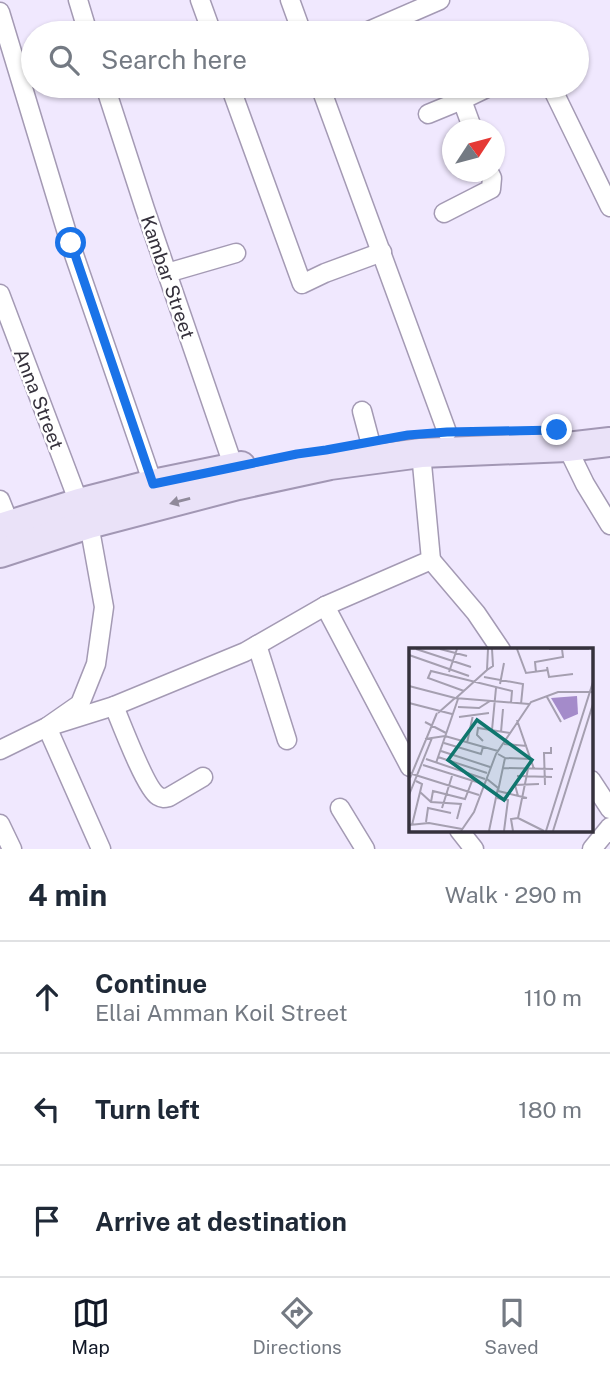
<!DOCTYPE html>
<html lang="en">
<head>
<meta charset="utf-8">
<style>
	:root { --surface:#fff; --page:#f6f6f7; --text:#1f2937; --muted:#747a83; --line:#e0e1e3; --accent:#111827 }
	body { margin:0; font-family:"Public Sans",sans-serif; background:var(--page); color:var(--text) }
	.compass { position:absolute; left:442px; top:119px; width:63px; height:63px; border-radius:50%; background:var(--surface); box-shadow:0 2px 5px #0004; rotate:54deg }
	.stop { position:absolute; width:21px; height:21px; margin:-16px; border:5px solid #1a73e8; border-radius:50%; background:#fff }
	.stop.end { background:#1a73e8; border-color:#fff; box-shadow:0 2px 7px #0008 }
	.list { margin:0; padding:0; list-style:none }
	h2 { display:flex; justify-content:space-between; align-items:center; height:91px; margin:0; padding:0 28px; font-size:30px }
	h2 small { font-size:23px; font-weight:400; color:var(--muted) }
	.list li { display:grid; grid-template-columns:46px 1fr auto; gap:21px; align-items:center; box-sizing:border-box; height:112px; padding:0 28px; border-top:2px solid var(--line) }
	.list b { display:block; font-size:26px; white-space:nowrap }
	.list p { margin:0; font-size:23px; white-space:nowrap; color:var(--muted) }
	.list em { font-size:23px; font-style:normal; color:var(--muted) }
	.icon { flex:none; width:38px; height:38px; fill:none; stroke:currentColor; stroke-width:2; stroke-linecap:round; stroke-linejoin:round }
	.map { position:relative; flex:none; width:610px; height:849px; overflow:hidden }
	.search { position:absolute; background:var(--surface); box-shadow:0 2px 5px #0004; left:21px; right:21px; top:21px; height:77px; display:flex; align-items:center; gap:18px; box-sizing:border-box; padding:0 24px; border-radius:38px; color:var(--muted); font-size:26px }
	.sheet { height:427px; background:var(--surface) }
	nav { display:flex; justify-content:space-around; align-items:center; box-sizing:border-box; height:98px; border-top:2px solid var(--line); background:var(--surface); font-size:19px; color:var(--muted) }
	nav a { display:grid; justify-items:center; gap:4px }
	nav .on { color:var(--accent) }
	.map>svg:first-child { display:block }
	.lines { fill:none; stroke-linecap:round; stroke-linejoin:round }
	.street-casing { stroke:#a49ab4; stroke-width:21 }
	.primary-casing { stroke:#a297b4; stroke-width:32 }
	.street { stroke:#fff; stroke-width:18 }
	.primary { stroke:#eae2f8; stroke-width:28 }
	.oneway { fill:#908a9a }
	.route { stroke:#1a73e8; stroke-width:9 }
	.labels { text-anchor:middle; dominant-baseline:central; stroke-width:5; stroke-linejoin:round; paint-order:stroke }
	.street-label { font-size:19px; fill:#35313c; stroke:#fff }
	.inset-road { fill:none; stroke:#a59fb0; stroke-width:2 }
	.view { fill:#0f766e; fill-opacity:0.15; stroke:#0f766e; stroke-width:3.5 }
	.inset-edge { fill:none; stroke:#35313c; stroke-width:3.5 }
</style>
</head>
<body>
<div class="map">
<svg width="610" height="849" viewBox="0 0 610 849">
	<rect width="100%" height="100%" fill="#f0e8fe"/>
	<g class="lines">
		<defs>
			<g id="street">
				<polyline points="78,0 88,33"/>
				<polyline points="200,0 212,33"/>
				<polyline points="290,0 302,33"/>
				<polyline points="0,12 70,243 153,484"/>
				<polyline points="364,33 440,0"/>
				<polyline points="105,86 145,209 234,468"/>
				<polyline points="230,86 302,284 325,273 382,252"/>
				<polyline points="320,86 447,432"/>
				<polyline points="551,86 610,207"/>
				<polyline points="428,114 462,100"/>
				<polyline points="473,130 462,100 491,86"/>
				<polyline points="444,213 491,189 492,178 489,172"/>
				<polyline points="167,273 236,253"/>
				<polyline points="0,294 79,503"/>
				<polyline points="362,411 370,441"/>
				<polyline points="567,447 585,484 610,525"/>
				<polyline points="0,500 10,525"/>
				<polyline points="431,560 476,613 501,650"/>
				<polyline points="325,606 410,767"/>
				<polyline points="257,645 287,740"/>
				<path d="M114 706C121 723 146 789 158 796 163 799 165 798 169 797L203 777"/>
				<polyline points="0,750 47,727 80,704 96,664 104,607 89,524"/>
				<polyline points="591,780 610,809"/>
				<polyline points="340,808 365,849"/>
				<polyline points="0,824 12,849"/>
				<polyline points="459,830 474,849"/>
				<polyline points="101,849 47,727 114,706 245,652 325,606 431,560 421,453"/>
				<polyline points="592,849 610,827"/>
			</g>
			<g id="primary">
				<polyline points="0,528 79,503 153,484 241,466"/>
				<polyline points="0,553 89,524 238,485 330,465 421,453 567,447 610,442"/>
			</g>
		</defs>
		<use href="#street" class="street-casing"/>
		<use href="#primary" class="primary-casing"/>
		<use href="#street" class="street"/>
		<use href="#primary" class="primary"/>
	</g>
	<defs><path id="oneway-solid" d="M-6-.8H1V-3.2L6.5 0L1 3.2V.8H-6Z" transform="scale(1.75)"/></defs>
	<use class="oneway" href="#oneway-solid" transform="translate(180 501) rotate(165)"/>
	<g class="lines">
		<polyline class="route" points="71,243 153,484 297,454 326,450 408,435 447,432 557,430"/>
	</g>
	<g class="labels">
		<g class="street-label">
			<text transform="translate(168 277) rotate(71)">Kambar Street</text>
			<text transform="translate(39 399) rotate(69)">Anna Street</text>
		</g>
	</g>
	<g transform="translate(409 648)">
		<rect width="184" height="184" fill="#f0e8fe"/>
		<path d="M168 48 169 66 155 72 142 50Z" fill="#a48bca"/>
		<path class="inset-road" d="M7 1 62 19M31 1 58 8M108 1 117 25 139 22M140 1H180M0 7 60 28M138 19 140 29 164 26M78 22 84 18 83 1M40 24 48 1M127 24 126 14 154 9 153 1M75 29 114 36 112 56M91 36 95 15M0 38 46 50 120 56M55 43 19 30 22 23 103 43 102 55M138 49 152 74M47 50 78 22 79 1M0 55 43 66M49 59 70 60 81 53M29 65 46 50M50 69 80 65M108 72 125 121M16 74 37 85M83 82 87 40M92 84 94 61M16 91 36 88 89 103M74 93 68 87 69 80 101 85M35 95 72 106 74 99M58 95 64 67M95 96 118 98M32 103 81 119M89 106 96 110 89 143 118 150M29 109 78 125M96 110 122 111M17 111 76 131M27 115 49 51M14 117 74 136M94 120 144 121M0 125 70 147M108 128 143 129M1 130 28 65M78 131 89 140 80 183M136 137 135 105H142V99M11 144 22 154 52 156 48 171M0 147 23 90M109 148 106 137 130 136M88 150 99 152 95 183M22 154 24 143 56 151 63 133M33 160 43 128M109 170 135 183M17 174 19 160 42 165M0 177 20 175 53 181M3 177 13 136 7 133M52 183 65 164 87 106 122 54 149 44H184M104 183 102 171 109 170 119 121M137 183 184 34M144 183 184 56"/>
		<path class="view" d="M68 72 123 112 95 152 39 112Z"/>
		<rect width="184" height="184" class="inset-edge"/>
	</g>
</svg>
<svg class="compass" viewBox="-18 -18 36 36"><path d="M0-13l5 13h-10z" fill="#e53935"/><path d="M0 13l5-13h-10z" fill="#747a83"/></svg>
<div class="stop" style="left:71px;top:243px"></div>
<div class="stop end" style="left:557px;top:430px"></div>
<div class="search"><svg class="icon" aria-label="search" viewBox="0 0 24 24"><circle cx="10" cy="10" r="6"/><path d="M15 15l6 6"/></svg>Search here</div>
</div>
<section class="sheet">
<h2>4 min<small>Walk · 290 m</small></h2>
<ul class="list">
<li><svg class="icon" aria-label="ahead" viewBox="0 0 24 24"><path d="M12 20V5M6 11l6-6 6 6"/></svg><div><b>Continue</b><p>Ellai Amman Koil Street</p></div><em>110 m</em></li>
<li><svg class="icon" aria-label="left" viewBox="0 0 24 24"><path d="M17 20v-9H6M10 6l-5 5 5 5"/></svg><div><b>Turn left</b></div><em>180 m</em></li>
<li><svg class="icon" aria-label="arrive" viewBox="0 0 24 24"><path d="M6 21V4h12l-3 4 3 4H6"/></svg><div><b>Arrive at destination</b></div></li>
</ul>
</section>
<nav>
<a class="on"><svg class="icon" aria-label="map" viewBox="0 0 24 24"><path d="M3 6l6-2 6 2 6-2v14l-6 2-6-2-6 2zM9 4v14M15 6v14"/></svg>Map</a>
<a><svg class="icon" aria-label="directions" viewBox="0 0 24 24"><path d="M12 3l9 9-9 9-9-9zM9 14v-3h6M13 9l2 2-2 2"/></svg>Directions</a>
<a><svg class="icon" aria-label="saved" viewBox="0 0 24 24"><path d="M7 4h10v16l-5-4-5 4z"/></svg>Saved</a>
</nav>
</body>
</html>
